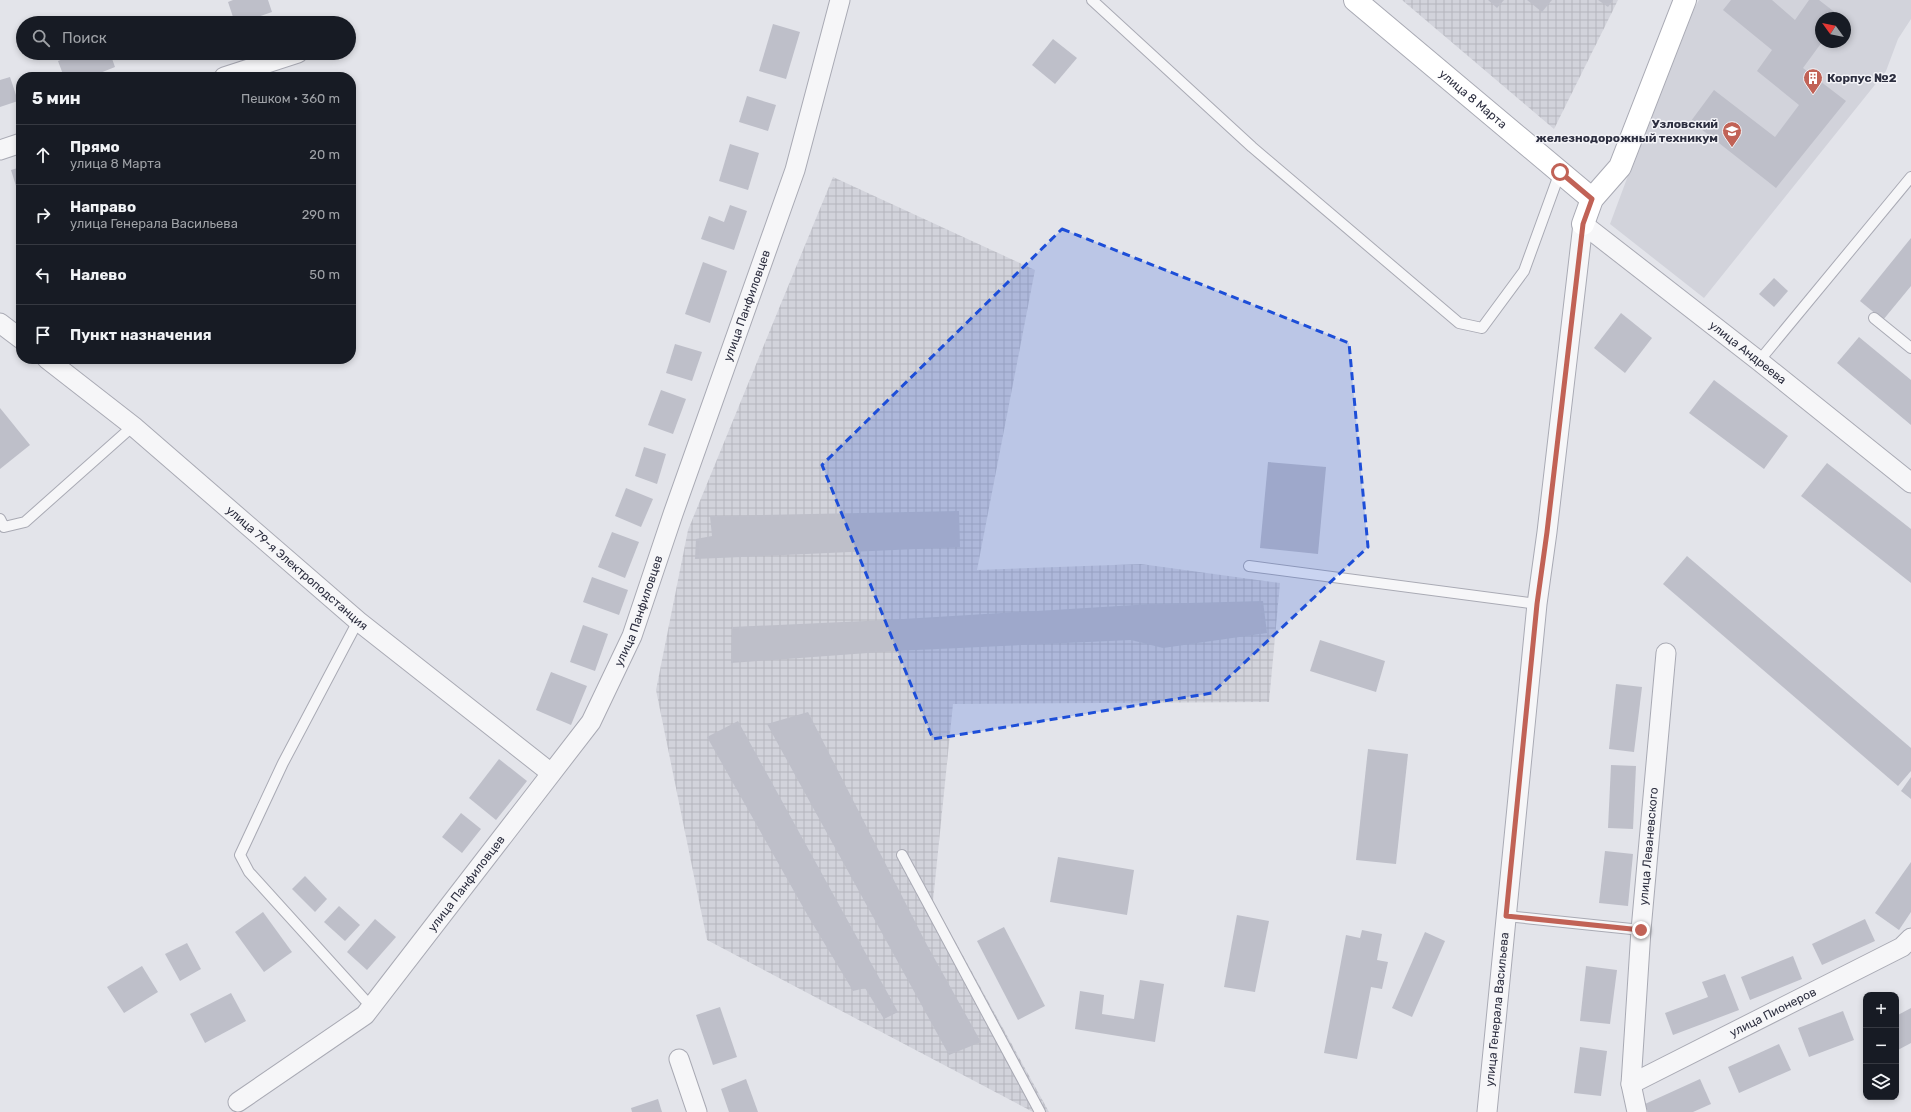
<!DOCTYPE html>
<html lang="ru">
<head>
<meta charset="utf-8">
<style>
	:root { --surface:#171b24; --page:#242831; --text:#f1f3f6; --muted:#9ea1a6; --line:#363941 }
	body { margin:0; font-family:Rubik,sans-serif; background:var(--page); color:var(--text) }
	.controls { position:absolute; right:12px; bottom:12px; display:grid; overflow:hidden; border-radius:8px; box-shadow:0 2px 6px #0003 }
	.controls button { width:36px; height:36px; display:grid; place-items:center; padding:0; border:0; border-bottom:1px solid var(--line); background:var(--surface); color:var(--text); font:20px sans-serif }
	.compass { position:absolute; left:1815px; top:12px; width:36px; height:36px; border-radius:50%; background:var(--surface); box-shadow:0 2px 6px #0003; rotate:303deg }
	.stop { position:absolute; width:12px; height:12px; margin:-9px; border:3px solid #c16256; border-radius:50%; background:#fff }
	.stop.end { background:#c16256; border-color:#fff; box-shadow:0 1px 4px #0008 }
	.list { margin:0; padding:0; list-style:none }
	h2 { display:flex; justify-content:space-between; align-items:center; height:52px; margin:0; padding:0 16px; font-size:17px }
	h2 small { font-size:13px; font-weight:400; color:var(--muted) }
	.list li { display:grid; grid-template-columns:26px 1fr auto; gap:12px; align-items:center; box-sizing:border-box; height:60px; padding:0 16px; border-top:1px solid var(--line) }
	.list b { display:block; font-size:15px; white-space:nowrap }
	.list p { margin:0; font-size:13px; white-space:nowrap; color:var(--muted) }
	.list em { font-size:13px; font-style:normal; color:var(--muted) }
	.icon { flex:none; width:22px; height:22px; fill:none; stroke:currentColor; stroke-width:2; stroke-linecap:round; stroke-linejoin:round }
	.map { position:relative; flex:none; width:1911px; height:1112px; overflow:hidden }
	.search { position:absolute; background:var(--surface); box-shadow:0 2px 6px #0003; left:16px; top:16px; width:340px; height:44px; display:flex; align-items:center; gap:10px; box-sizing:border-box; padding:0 14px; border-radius:22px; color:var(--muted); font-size:15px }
	.panel { position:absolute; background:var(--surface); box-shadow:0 2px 6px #0003; left:16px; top:72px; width:340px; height:292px; border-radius:16px }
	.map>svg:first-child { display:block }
	.built { fill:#d2d3db; fill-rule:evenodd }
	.industrial { fill:url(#industrial-grid) }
	.building { fill:#bebfc9 }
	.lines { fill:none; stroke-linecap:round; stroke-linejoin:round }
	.lane-casing { stroke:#a9aab4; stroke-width:12 }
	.street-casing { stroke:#a9aab4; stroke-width:21 }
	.secondary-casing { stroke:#a9aab4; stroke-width:24 }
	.lane { stroke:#f6f6f8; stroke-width:10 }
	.street { stroke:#f6f6f8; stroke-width:19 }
	.secondary { stroke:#fff; stroke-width:22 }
	.route { stroke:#c16256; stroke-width:5 }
	.marked { fill:#1d4ed8; fill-opacity:0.2; stroke:#1d4ed8; stroke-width:3; stroke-dasharray:8 5; stroke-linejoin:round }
	.labels { text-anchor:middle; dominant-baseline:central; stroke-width:3; stroke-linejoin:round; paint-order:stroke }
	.poi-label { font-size:12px; font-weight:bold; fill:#2d2f40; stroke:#f3f3f7; text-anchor:start }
	.street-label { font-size:12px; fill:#2d2f40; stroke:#f3f3f7 }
</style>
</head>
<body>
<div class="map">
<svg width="1911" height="1112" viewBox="0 0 1911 1112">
	<defs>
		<pattern id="industrial-grid" width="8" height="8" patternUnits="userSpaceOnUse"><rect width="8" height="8" fill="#d2d3db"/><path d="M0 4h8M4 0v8" fill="none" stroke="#b5b5bd"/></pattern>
	</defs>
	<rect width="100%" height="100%" fill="#e3e4ea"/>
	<path class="built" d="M1699 0H1911V19L1898 39 1886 71 1704 298 1610 224 1683 28ZM1821 18H1845V42H1821Z"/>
	<g class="industrial">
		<polygon points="1402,0 1618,0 1554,129"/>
		<polygon points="833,177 1035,270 977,570 1141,564 1280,583 1269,702 953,704 933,901 1049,1112 1033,1112 707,940 656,690 688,530"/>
	</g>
	<g class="building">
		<polygon points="233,0 268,0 272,12 240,23 235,23 228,2"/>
		<polygon points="1488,0 1504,0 1497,8"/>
		<polygon points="1527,0 1552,0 1542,12"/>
		<polygon points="1598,0 1613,0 1608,7"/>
		<polygon points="1731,0 1772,0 1795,20 1809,0 1819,0 1841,17 1821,18 1822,42 1803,68 1846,101 1776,188 1691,121 1714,90 1775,137 1799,105 1757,71 1772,50 1723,10"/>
		<polygon points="773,24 800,32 786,79 759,71"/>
		<polygon points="1053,39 1077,58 1055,84 1032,65"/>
		<polygon points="79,53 110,53 115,67 90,77 64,77 58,61"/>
		<polygon points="10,77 18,101 0,107 0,80"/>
		<polygon points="747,96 776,105 768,131 739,122"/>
		<polygon points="730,144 759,153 748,190 719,181"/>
		<polygon points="21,167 21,202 11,170"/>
		<polygon points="730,205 747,211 734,250 701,239 709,216 724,222"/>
		<polygon points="1911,238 1911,286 1883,320 1860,301"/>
		<polygon points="703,262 727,271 710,323 685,314"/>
		<polygon points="1774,278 1788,291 1774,307 1759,294"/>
		<polygon points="1621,313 1652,338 1625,373 1594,348"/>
		<polygon points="1859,337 1911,380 1911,425 1837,363"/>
		<polygon points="675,344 702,352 692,381 666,373"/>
		<polygon points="1714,380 1788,436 1764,469 1689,413"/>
		<polygon points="661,390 686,399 673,434 648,425"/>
		<polygon points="0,408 30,445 0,469"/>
		<polygon points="644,447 666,454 657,484 635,476"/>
		<polygon points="1268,462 1326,467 1318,554 1260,548"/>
		<polygon points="1827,463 1911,529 1911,583 1801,496"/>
		<polygon points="626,488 653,499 641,527 615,516"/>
		<polygon points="959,511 960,547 695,559 696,539 712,536 710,516"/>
		<polygon points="612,532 639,542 625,578 598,567"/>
		<polygon points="1687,556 1911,748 1911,771 1898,786 1663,584"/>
		<polygon points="592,577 628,590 619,615 583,602"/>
		<polygon points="1263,601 1267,633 1163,648 1131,640 895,651 731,663 732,627 887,620 1152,604"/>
		<polygon points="583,625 608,634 595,671 570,662"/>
		<polygon points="1320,640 1385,661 1376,692 1310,671"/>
		<polygon points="551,672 587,686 571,725 536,710"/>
		<polygon points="1616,684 1642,687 1634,752 1609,749"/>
		<polygon points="808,712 927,945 981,1042 949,1055 767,724"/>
		<polygon points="738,721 898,1012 884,1019 865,988 853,991 808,916 707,737"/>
		<polygon points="1368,749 1408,754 1396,864 1356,860"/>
		<polygon points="499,759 527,781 496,820 469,798"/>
		<polygon points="1611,765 1636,766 1633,829 1608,828"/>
		<polygon points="1911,777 1911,799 1901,791"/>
		<polygon points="461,813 481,829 462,853 442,837"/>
		<polygon points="1605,851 1633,854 1628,906 1599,903"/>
		<polygon points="1058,857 1134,870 1127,915 1050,902"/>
		<polygon points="1911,862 1911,912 1899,930 1875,913"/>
		<polygon points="305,876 327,899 315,912 292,889"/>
		<polygon points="339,906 360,925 345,941 324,922"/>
		<polygon points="263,912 292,952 264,972 235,932"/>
		<polygon points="1237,915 1269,921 1255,992 1224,987"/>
		<polygon points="375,919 396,937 367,970 347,952"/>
		<polygon points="1865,919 1875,941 1822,965 1812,944"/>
		<polygon points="1004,927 1045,1006 1018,1020 977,941"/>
		<polygon points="1362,930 1382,934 1377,960 1388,962 1382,989 1371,987 1357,1059 1324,1053 1346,935 1360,938"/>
		<polygon points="1425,932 1445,941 1412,1017 1392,1008"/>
		<polygon points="187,943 201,969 180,981 165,954"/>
		<polygon points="1793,956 1802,979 1750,1000 1741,977"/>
		<polygon points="142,966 158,992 124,1013 107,987"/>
		<polygon points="1586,966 1617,970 1610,1024 1580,1021"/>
		<polygon points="1725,974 1739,1010 1673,1035 1665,1013 1708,997 1702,982"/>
		<polygon points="1140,980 1164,984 1155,1042 1075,1029 1080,991 1104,995 1102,1014 1134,1019"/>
		<polygon points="231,993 246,1021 205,1043 190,1014"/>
		<polygon points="720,1007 737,1057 713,1065 696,1015"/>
		<polygon points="1911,1008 1911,1043 1896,1051 1896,1016"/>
		<polygon points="1843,1011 1854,1040 1809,1057 1798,1028"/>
		<polygon points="1779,1044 1791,1070 1739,1093 1728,1067"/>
		<polygon points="1580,1047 1607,1051 1601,1096 1574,1093"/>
		<polygon points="746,1079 758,1112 729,1112 721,1089"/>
		<polygon points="1700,1079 1711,1104 1693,1112 1648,1112 1645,1104"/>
		<polygon points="658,1099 662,1112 632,1112 631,1108"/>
	</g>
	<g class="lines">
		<defs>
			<g id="lane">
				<polyline points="1092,0 1252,147 1459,323 1482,328 1524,271 1560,172"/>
				<polyline points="1874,318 1911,348"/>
				<polyline points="1759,361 1911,177"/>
				<polyline points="0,519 4,527 25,522 133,426"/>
				<polyline points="1249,566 1537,604"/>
				<polyline points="358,621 283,763 240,855 249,872 365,1000"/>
				<polyline points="902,855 1040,1112"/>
				<polyline points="1506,916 1641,930"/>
			</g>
			<g id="street">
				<polyline points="224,77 298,53"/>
				<polyline points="0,150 21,143"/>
				<path id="s1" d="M1583 224 1759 361 1911 483"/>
				<polyline points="0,323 21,339"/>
				<path id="s2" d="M47 359 133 426 358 621 551 773"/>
				<polyline points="679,1059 697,1112"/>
				<path id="s3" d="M1631 1084 1902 947 1911 938"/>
				<path id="s4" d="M238 1102 365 1015 591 722 632 636 673 514 795 170 840 0"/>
				<path id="s5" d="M1487 1112 1537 604 1547 532 1583 224"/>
				<path id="s6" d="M1637 1112 1631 1084 1641 930 1666 653"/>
			</g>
			<g id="secondary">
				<path id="s7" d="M1355 0 1592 199"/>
				<polyline points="1583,224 1592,199 1620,167 1685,0"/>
			</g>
		</defs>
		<use href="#lane" class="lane-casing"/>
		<use href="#street" class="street-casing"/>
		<use href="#secondary" class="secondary-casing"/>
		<use href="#lane" class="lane"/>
		<use href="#street" class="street"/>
		<use href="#secondary" class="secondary"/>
	</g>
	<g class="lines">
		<polyline class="route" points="1560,172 1592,199 1583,224 1547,532 1537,604 1506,916 1641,930"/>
	</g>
	<path class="marked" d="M1062 229 1349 343 1368 547 1212 693 933 739 822 465Z"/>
	<defs>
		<symbol id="building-pin" viewBox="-11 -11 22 30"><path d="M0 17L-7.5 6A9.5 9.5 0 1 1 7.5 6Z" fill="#c16256" stroke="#f3f3f7"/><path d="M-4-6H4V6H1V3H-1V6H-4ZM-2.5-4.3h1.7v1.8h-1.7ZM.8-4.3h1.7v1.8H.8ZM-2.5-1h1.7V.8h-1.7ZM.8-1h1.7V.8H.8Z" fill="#fff"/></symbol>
		<symbol id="university-pin" viewBox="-11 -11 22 30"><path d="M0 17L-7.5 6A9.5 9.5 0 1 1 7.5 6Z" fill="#c16256" stroke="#f3f3f7"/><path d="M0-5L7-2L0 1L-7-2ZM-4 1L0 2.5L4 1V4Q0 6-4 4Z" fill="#fff"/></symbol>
	</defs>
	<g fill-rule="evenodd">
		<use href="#building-pin" x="1802" y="67" width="22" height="30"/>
		<use href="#university-pin" x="1721" y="120" width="22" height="30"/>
	</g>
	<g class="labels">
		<g class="poi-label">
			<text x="1827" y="78">Корпус №2</text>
			<text x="1718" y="124" text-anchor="end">Узловский<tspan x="1718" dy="14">железнодорожный техникум</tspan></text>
		</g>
		<g class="street-label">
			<text stroke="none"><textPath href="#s7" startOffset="154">улица 8 Марта</textPath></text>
			<text stroke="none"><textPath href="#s4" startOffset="969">улица Панфиловцев</textPath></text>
			<text stroke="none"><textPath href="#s1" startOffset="209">улица Андреева</textPath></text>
			<text stroke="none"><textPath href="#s2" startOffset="326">улица 79-я Электроподстанция</textPath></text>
			<text stroke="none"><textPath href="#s4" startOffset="645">улица Панфиловцев</textPath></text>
			<text stroke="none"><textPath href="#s6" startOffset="267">улица Леваневского</textPath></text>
			<text stroke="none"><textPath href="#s4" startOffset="320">улица Панфиловцев</textPath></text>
			<text stroke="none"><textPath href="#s5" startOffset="103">улица Генерала Васильева</textPath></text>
			<text stroke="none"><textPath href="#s3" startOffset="159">улица Пионеров</textPath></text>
		</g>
	</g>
</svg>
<div class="controls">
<button>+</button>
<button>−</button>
<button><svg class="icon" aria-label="layers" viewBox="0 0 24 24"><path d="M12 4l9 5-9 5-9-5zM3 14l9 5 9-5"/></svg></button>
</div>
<svg class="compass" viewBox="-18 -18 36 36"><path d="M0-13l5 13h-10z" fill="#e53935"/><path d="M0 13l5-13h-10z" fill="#9ea1a6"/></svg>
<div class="stop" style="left:1560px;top:172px"></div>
<div class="stop end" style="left:1641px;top:930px"></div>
<div class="search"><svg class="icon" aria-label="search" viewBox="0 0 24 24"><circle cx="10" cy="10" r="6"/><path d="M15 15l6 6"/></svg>Поиск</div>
<section class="panel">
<h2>5 мин<small>Пешком · 360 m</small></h2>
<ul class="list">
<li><svg class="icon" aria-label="ahead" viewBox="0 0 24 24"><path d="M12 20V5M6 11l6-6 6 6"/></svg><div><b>Прямо</b><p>улица 8 Марта</p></div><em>20 m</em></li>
<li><svg class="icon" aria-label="right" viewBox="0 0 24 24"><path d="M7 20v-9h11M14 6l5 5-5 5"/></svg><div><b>Направо</b><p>улица Генерала Васильева</p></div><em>290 m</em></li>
<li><svg class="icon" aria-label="left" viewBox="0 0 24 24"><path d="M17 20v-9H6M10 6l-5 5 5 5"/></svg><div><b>Налево</b></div><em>50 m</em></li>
<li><svg class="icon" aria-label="arrive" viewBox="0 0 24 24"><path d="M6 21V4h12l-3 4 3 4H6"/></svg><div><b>Пункт назначения</b></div></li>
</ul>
</section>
</div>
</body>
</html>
